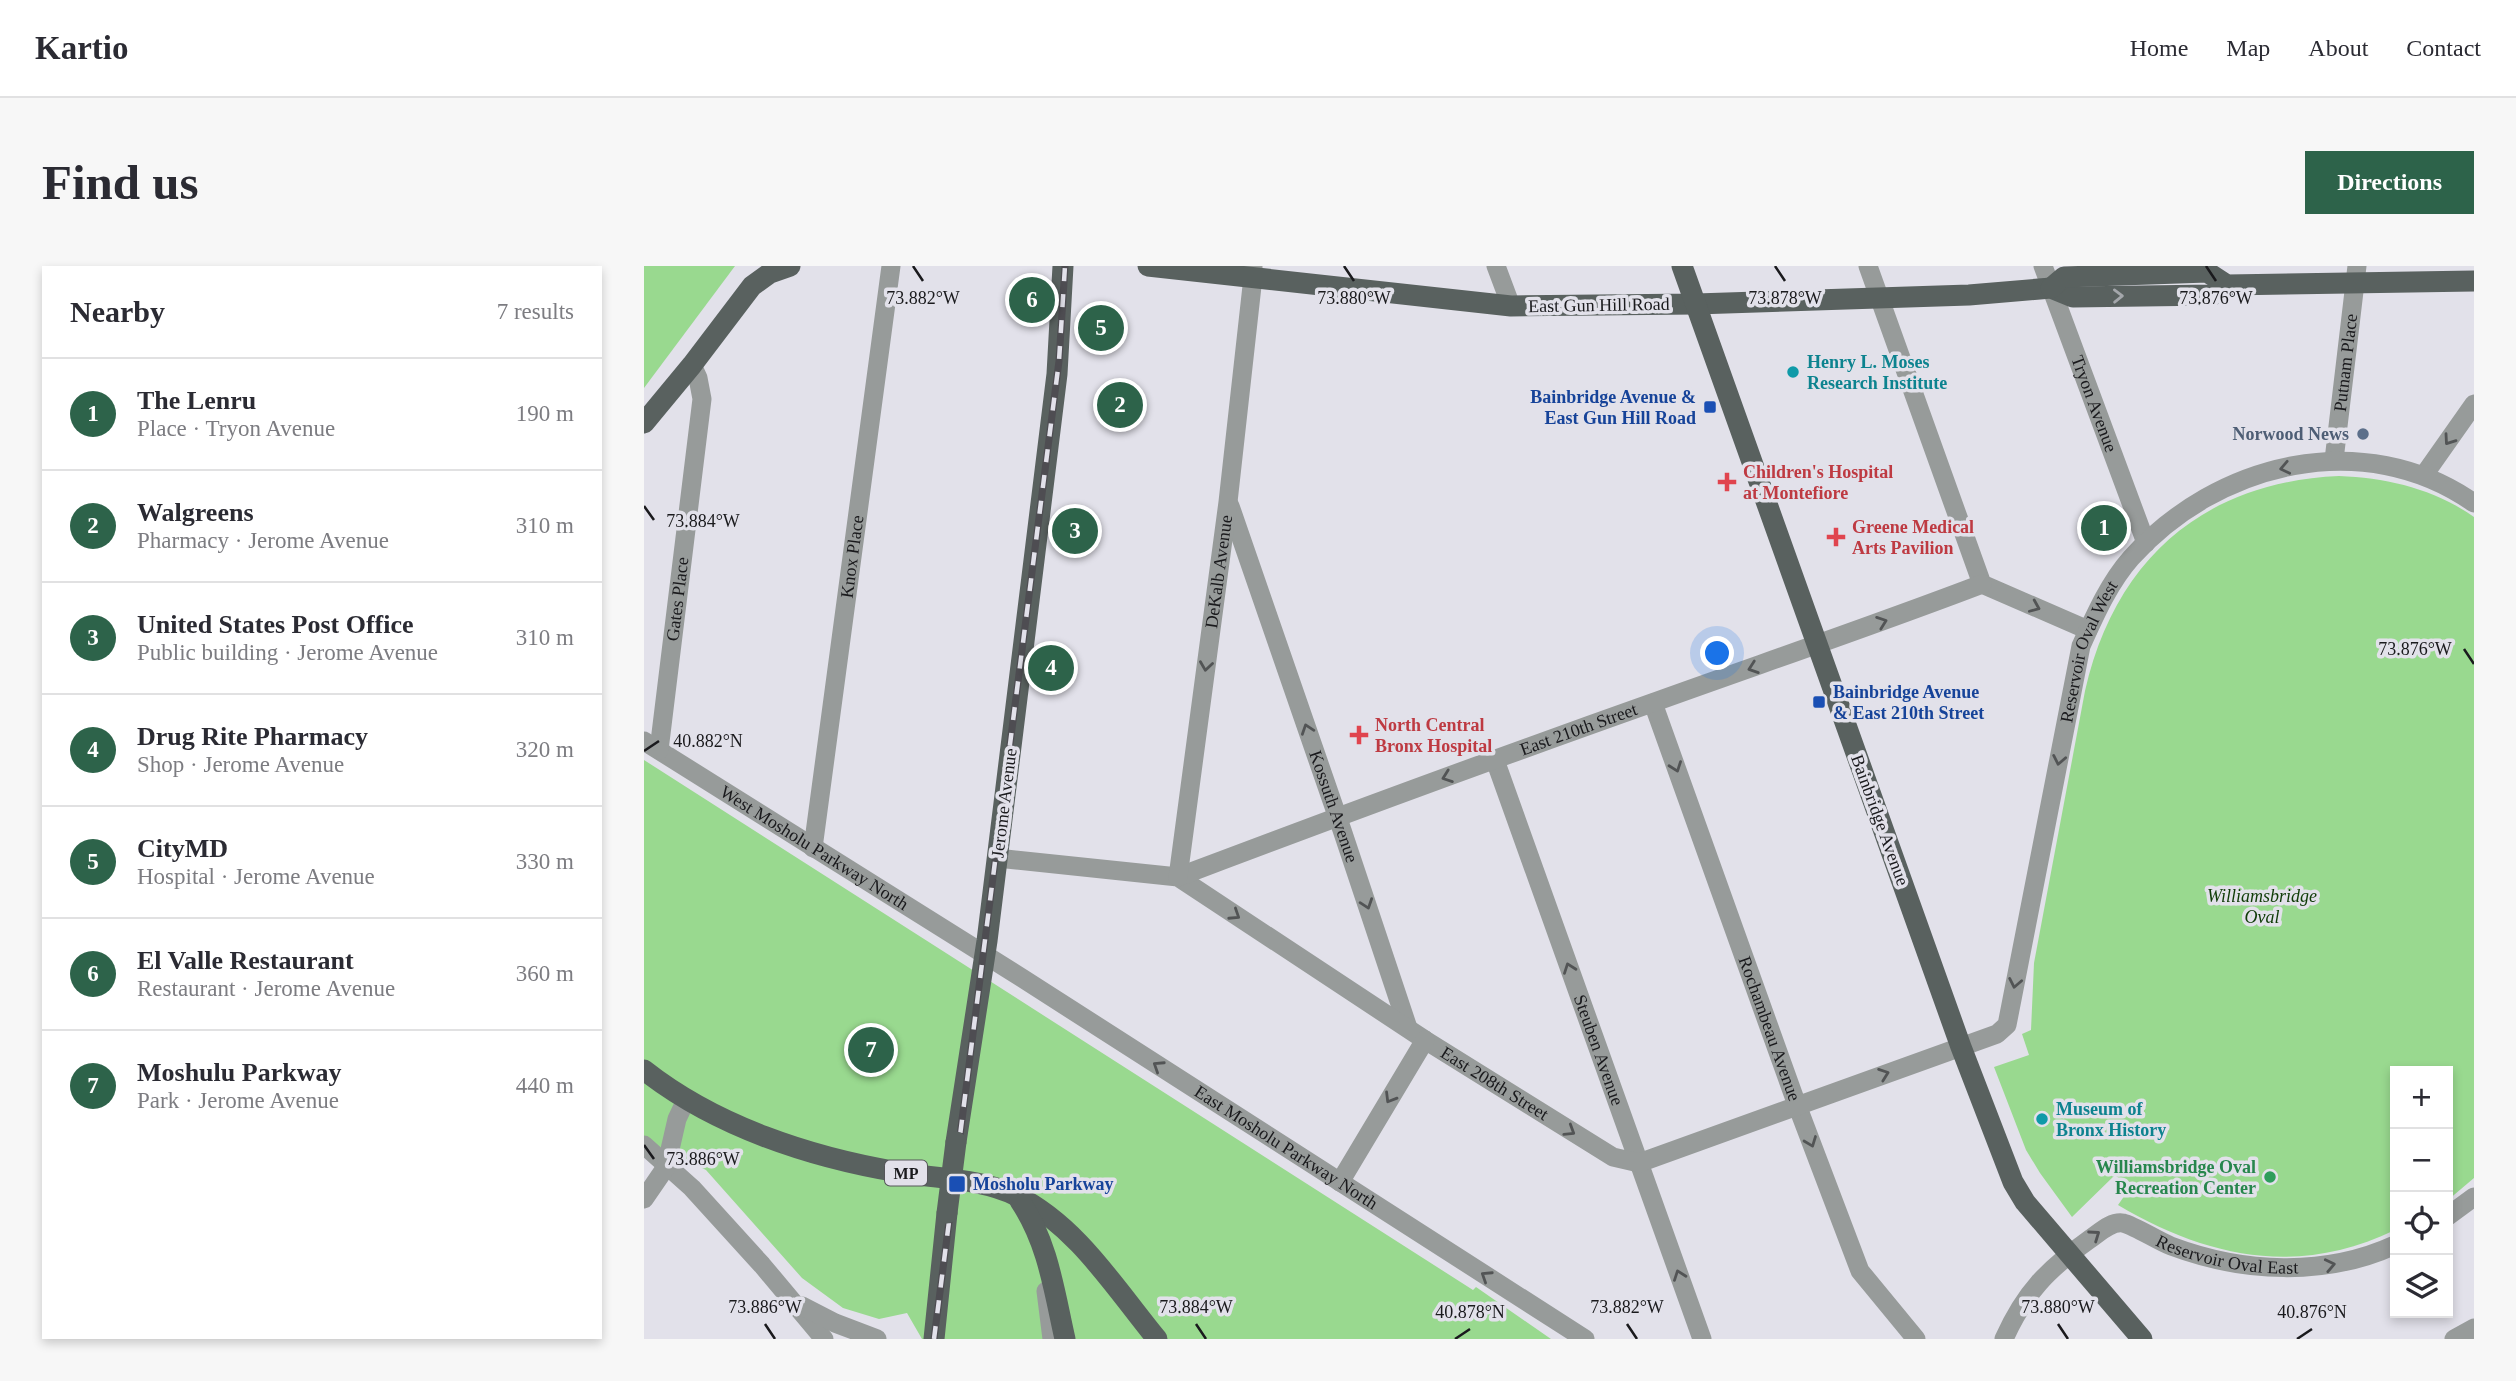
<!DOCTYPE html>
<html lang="en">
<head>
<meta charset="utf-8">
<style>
	:root { --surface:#fff; --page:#f7f7f7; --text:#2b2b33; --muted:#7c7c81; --line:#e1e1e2; --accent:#2d634a }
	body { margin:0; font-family:Georgia,serif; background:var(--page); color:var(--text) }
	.controls { position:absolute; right:21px; bottom:21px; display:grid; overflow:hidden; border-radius:0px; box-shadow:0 4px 10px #0003 }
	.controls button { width:63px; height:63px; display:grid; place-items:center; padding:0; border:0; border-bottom:2px solid var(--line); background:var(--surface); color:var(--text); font:35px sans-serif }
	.you { position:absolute; left:1074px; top:388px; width:24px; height:24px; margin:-18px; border:5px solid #fff; border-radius:50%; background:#1a73e8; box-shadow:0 0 0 10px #1a73e833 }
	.badge { display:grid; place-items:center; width:46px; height:46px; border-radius:50%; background:var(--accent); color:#fff; font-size:23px; font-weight:700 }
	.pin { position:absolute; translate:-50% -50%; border:4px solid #fff; box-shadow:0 2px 7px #0006 }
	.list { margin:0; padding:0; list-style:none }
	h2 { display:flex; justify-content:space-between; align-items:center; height:91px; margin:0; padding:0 28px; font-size:30px }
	h2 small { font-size:23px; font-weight:400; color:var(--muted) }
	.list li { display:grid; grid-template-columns:46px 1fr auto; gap:21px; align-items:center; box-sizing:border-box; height:112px; padding:0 28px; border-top:2px solid var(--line) }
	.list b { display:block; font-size:26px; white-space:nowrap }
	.list p { margin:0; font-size:23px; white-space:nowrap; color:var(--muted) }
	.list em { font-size:23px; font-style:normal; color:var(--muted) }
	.icon { flex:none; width:38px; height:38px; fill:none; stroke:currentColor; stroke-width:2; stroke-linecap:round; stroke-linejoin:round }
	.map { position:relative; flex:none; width:1830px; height:1073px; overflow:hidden; border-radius:0px }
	header { display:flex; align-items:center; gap:42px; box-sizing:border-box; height:98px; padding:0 35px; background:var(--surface); border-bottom:2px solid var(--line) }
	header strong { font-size:33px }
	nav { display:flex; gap:38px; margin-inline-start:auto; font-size:24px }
	.intro { display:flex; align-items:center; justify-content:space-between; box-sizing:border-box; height:168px; padding:0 42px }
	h1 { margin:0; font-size:49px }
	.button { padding:18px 32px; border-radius:0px; background:var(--accent); color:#fff; font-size:24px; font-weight:700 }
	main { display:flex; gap:42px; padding:0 42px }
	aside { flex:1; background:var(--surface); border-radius:0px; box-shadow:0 4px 10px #0003 }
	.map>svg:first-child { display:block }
	.green { fill:#99d98f }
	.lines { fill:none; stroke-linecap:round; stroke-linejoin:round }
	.minor { stroke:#979b9a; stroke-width:19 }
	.major { stroke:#59615f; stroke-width:21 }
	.rail-casing { stroke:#4e4d52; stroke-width:7 }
	.rail { stroke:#e2e1ea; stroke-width:4.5; stroke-dasharray:13; stroke-linecap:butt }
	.major-bridge { stroke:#59615f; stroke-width:21 }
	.oneway { stroke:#a4a7ab }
	.oneway2 { stroke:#525455 }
	.ticks { fill:none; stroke:#1a1a1d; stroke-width:2.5 }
	.culture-dot { fill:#0f9aa8; stroke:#e2e1ea; stroke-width:2.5 }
	.transit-dot { fill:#1a4fb4; stroke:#e2e1ea; stroke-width:2.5 }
	.service-dot { fill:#5c6f8a; stroke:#e2e1ea; stroke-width:2.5 }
	.health-dot { fill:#e0444e; stroke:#e2e1ea; stroke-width:2.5 }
	.leisure-dot { fill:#2e9e5b; stroke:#e2e1ea; stroke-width:2.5 }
	.labels { text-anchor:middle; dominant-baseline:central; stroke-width:7; stroke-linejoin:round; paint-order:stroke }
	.shield { fill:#e2e1ea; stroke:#56565a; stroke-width:2 }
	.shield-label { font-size:16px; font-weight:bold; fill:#1a1a1d }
	.street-label { font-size:18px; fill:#1a1a1d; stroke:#e2e1ea }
	.culture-label { font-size:18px; font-weight:bold; fill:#0d838f; stroke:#e2e1ea; text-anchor:start }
	.transit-label { font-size:18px; font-weight:bold; fill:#164399; stroke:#e2e1ea; text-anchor:start }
	.service-label { font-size:18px; font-weight:bold; fill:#4e5e75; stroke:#e2e1ea; text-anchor:end }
	.health-label { font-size:18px; font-weight:bold; fill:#be3a42; stroke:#e2e1ea; text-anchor:start }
	.park-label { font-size:18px; font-style:italic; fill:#0f3c07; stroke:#e2e1ea }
	.leisure-label { font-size:18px; font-weight:bold; fill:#27864d; stroke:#e2e1ea; text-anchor:end }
	.ticks-label { font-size:18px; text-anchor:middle; fill:#1a1a1d; stroke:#e2e1ea; stroke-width:7; stroke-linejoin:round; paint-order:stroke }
</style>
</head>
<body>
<header>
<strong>Kartio</strong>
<nav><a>Home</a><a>Map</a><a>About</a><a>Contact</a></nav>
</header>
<div class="intro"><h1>Find us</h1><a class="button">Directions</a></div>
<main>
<aside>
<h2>Nearby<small>7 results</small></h2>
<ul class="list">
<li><span class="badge">1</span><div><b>The Lenru</b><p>Place · Tryon Avenue</p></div><em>190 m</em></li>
<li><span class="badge">2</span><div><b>Walgreens</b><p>Pharmacy · Jerome Avenue</p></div><em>310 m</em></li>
<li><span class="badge">3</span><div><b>United States Post Office</b><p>Public building · Jerome Avenue</p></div><em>310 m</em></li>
<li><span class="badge">4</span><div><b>Drug Rite Pharmacy</b><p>Shop · Jerome Avenue</p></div><em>320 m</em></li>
<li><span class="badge">5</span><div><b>CityMD</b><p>Hospital · Jerome Avenue</p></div><em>330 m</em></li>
<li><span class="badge">6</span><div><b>El Valle Restaurant</b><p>Restaurant · Jerome Avenue</p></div><em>360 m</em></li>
<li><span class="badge">7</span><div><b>Moshulu Parkway</b><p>Park · Jerome Avenue</p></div><em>440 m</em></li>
</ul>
</aside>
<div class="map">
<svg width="1830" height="1073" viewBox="0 0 1830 1073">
	<rect width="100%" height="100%" fill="#e2e1ea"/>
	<g class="green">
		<polygon points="0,0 91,0 0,122"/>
		<path d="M1695 210C1744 212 1790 223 1830 251V912L1804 934V805H1751V964C1654 1011 1564 992 1474 939L1486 922 1471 909 1428 951 1396 907 1382 884 1350 801 1385 789 1378 768 1387 764 1390 697 1441 425C1471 293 1560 216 1695 210Z"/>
		<polygon points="0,494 829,1024 832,1021 907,1073 278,1073 263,1047 235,1053 199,1042 158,1012 62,904 0,874"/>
	</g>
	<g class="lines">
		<g class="minor">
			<polyline points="852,0 867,40"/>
			<polyline points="1224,0 1338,318 1444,364"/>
			<path id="s1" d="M1399 0 1502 277"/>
			<path id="s2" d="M1690 194 1713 0"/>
			<polyline points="1780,209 1830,138"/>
			<path id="s3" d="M586 240 698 564 764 762"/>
			<path id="s4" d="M1009 437 1153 839 1216 1005 1272 1073"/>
			<path id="s5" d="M0 475 378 712 941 1073"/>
			<path id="s6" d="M15 484 58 133 54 112 48 99"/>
			<path id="s7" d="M851 494 1058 1073"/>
			<path id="s8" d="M169 582 247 0"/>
			<path id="s9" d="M353 592 534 611 781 774 969 891 995 897 1353 768 1363 759 1437 380C1451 349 1465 317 1487 292 1573 196 1720 160 1830 237"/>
			<path id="s10" d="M534 611C690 552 847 494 1005 438 1116 398 1228 360 1338 318"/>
			<path id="s11" d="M534 611 584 236 609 11V0"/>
			<polyline points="0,879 48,922 118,999 180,1073"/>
			<polyline points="696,916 781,774"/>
			<polyline points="0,933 22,901 33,853 42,834"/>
			<polyline points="1804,950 1830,931"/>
			<polyline points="402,1025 408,1073"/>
			<polyline points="158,1040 191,1057 233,1073"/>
			<path id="s12" d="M1360 1073C1381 1026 1404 1003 1446 973 1455 967 1467 955 1479 957 1491 960 1514 975 1527 980 1599 1007 1681 1011 1751 979"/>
			<polyline points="1810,1073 1830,1062"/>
		</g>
		<g class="major">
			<polyline points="504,0 867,40 1052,38 1325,29 1407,22 1429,31 1569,29 1583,19"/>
			<polyline points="1038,0 1317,781 1369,916 1381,936 1498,1073"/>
			<polyline points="1407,22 1420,11 1563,6 1583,19 1830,15"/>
			<polyline points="0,157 48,99 108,20 126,7 146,0"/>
			<path d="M0 804C71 860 165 891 254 906 292 913 337 912 373 930 433 960 471 1022 513 1073"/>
			<polyline points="312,876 343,675 413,108 419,0"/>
			<path d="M376 935C404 977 410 1024 421 1073"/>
			<polyline points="290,1073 303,947"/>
		</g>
		<defs>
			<polyline id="rail" points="290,1073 415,95 421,0"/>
		</defs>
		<use href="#rail" class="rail-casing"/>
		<use href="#rail" class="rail"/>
		<polyline class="major-bridge" points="303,947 312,876"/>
	</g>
	<defs><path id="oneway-chevron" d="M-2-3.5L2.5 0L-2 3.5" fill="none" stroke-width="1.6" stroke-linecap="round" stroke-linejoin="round" transform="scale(1.75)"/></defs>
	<use class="oneway" href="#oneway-chevron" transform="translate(1474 30) rotate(-1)"/>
	<g class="oneway2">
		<use href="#oneway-chevron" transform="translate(1805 174) rotate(125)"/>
		<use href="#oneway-chevron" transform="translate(1641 202) rotate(168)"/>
		<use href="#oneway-chevron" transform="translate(1391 341) rotate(23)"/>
		<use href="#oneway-chevron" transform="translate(1238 356) rotate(-20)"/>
		<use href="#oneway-chevron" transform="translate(562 400) rotate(98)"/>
		<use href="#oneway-chevron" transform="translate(1109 402) rotate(161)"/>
		<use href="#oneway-chevron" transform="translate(663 463) rotate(-109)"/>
		<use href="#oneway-chevron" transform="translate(1415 494) rotate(101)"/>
		<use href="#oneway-chevron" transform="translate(1032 501) rotate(70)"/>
		<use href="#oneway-chevron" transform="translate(803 511) rotate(160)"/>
		<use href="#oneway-chevron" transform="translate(723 638) rotate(71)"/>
		<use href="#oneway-chevron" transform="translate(591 649) rotate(33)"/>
		<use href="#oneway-chevron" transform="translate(925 702) rotate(-110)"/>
		<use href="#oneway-chevron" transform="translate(1371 717) rotate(101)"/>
		<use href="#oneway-chevron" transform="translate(514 800) rotate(-147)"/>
		<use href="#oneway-chevron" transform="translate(1240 808) rotate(-20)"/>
		<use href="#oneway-chevron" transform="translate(746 832) rotate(121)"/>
		<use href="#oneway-chevron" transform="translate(926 865) rotate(32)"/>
		<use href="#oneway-chevron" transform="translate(1167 876) rotate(69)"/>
		<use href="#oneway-chevron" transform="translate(1451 969) rotate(-35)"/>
		<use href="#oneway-chevron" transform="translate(1686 999) rotate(-12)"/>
		<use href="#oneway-chevron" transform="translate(1035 1009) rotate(-110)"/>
		<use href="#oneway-chevron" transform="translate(842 1010) rotate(-147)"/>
	</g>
	<path class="ticks" d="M269 0 279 15M700 0 710 15M1131 0 1141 15M1562 0 1572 15M0 240 10 254M1820 383 1830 398M0 485 15 475M0 879 10 893M121 1058 131 1073M552 1058 562 1073M983 1058 993 1073M1414 1058 1424 1073M811 1073 826 1063M1653 1073 1668 1063"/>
	<g class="culture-dot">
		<circle cx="1149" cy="106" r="7"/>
		<circle cx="1398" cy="853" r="7"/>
	</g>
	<g class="transit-dot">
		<rect x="1059" y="134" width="14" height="14" rx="3.5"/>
		<rect x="1168" y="429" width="14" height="14" rx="3.5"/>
		<rect x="304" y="909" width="18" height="18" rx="3.5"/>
	</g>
	<circle class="service-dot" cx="1719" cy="168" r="7"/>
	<g class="health-dot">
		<path d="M1079.5 205.5h7v7h7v7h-7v7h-7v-7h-7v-7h7z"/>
		<path d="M1188.5 260.5h7v7h7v7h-7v7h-7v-7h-7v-7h7z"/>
		<path d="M711.5 458.5h7v7h7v7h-7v7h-7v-7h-7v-7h7z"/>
	</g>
	<circle class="leisure-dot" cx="1626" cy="911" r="7"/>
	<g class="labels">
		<rect class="shield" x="241" y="894.5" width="42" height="25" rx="5"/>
		<g class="shield-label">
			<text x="262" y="907">MP</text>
		</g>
		<g class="street-label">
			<text transform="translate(955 39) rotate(-1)">East Gun Hill Road</text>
			<text stroke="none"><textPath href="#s2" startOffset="98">Putnam Place</textPath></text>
			<text stroke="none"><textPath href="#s1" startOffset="147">Tryon Avenue</textPath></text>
			<text stroke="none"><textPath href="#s8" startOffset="294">Knox Place</textPath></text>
			<text stroke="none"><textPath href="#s11" startOffset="308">DeKalb Avenue</textPath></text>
			<text stroke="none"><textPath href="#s6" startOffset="152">Gates Place</textPath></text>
			<text stroke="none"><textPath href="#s9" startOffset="1503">Reservoir Oval West</textPath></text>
			<text stroke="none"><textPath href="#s10" startOffset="427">East 210th Street</textPath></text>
			<text transform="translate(360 537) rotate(-83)">Jerome Avenue</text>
			<text stroke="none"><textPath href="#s3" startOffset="318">Kossuth Avenue</textPath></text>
			<text transform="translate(1236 554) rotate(70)">Bainbridge Avenue</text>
			<text stroke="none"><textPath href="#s5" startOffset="201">West Mosholu Parkway North</textPath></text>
			<text stroke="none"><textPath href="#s4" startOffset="346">Rochambeau Avenue</textPath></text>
			<text stroke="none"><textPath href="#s7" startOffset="308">Steuben Avenue</textPath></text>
			<text stroke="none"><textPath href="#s9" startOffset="560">East 208th Street</textPath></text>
			<text stroke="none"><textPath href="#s5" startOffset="760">East Mosholu Parkway North</textPath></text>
			<text stroke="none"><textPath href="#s12" startOffset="282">Reservoir Oval East</textPath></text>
		</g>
		<g class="culture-label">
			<text x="1163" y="96">Henry L. Moses<tspan x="1163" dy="21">Research Institute</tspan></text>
			<text x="1412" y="843">Museum of<tspan x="1412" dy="21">Bronx History</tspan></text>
		</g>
		<g class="transit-label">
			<text x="1052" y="131" text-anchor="end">Bainbridge Avenue &amp;<tspan x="1052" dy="21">East Gun Hill Road</tspan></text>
			<text x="1189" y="426">Bainbridge Avenue<tspan x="1189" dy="21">&amp; East 210th Street</tspan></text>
			<text x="329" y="918">Mosholu Parkway</text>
		</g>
		<g class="service-label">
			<text x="1705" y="168">Norwood News</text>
		</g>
		<g class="health-label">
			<text x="1099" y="206">Children's Hospital<tspan x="1099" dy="21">at Montefiore</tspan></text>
			<text x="1208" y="261">Greene Medical<tspan x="1208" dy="21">Arts Pavilion</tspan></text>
			<text x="731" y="459">North Central<tspan x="731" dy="21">Bronx Hospital</tspan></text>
		</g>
		<g class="park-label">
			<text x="1618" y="630">Williamsbridge<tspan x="1618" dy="21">Oval</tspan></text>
		</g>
		<g class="leisure-label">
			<text x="1612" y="901">Williamsbridge Oval<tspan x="1612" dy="21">Recreation Center</tspan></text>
		</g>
	</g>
	<g class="ticks-label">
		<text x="279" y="38">73.882°W</text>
		<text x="710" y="38">73.880°W</text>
		<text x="1141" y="38">73.878°W</text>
		<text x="1572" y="38">73.876°W</text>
		<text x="59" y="261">73.884°W</text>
		<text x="1771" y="389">73.876°W</text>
		<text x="64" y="481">40.882°N</text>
		<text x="59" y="899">73.886°W</text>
		<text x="121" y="1047">73.886°W</text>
		<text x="552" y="1047">73.884°W</text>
		<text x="983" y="1047">73.882°W</text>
		<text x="1414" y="1047">73.880°W</text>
		<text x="826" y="1052">40.878°N</text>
		<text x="1668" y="1052">40.876°N</text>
	</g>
</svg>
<div class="controls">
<button>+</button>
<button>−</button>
<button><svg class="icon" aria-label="locate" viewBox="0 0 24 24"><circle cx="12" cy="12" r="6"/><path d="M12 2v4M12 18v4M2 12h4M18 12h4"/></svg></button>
<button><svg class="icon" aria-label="layers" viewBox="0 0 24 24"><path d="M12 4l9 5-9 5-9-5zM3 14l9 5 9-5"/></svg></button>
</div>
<div class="you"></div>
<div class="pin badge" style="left:1460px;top:262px">1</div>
<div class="pin badge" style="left:476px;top:139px">2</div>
<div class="pin badge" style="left:431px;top:265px">3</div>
<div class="pin badge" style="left:407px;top:402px">4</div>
<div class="pin badge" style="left:457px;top:62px">5</div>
<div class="pin badge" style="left:388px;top:34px">6</div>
<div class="pin badge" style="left:227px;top:784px">7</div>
</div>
</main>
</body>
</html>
